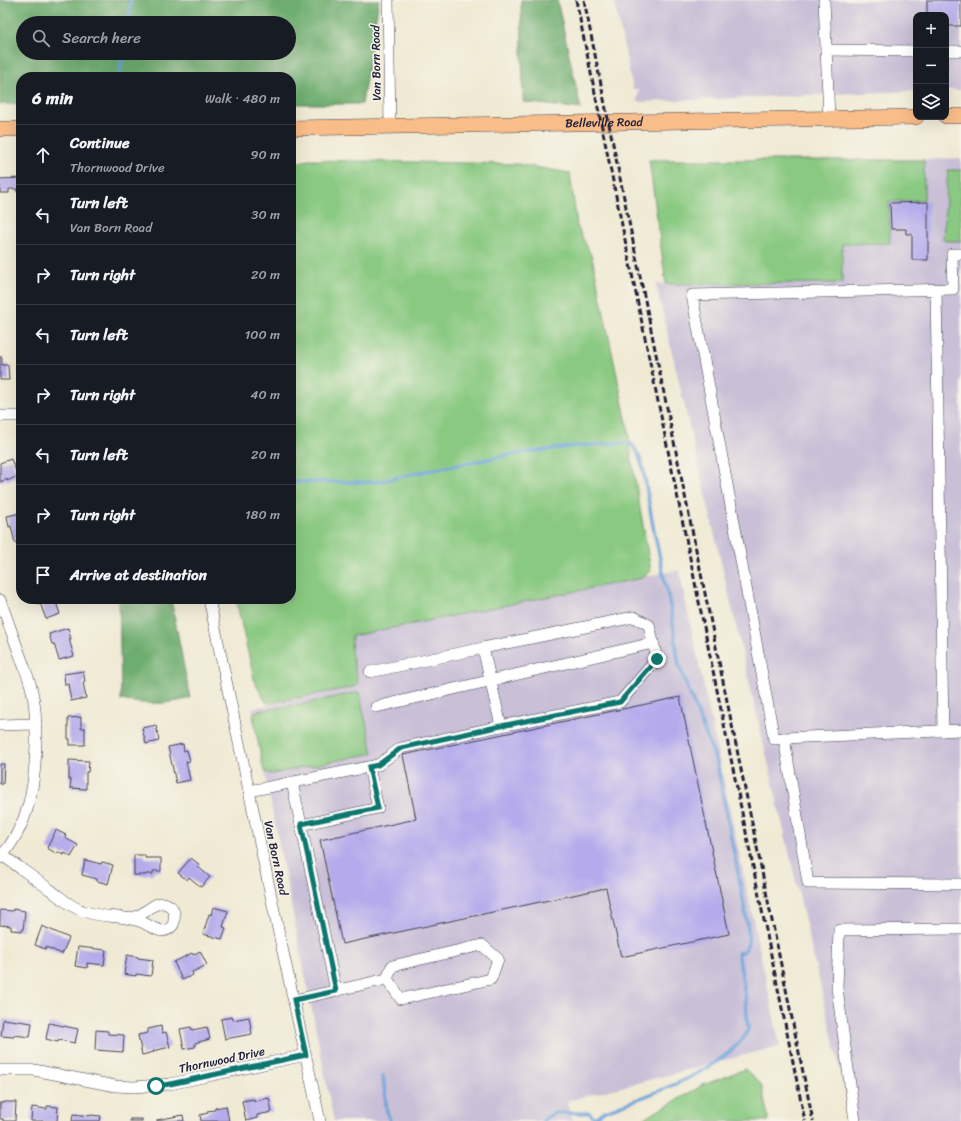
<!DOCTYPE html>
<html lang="en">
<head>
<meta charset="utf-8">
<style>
	:root { --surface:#171b24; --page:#242831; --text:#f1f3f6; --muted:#9ea1a6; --line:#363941 }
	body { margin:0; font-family:Sriracha,sans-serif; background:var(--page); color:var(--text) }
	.controls { position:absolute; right:12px; top:12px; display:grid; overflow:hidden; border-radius:8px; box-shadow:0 4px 16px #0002 }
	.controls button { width:36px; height:36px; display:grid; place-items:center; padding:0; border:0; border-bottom:1px solid var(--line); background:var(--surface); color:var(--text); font:20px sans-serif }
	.stop { position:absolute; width:12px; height:12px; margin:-9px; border:3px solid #0f766e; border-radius:50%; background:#fff }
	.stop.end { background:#0f766e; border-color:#fff; box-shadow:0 1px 4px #0008 }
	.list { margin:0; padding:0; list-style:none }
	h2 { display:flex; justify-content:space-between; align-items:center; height:52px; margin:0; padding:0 16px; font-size:17px }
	h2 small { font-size:13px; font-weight:400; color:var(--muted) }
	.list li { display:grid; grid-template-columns:26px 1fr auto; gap:12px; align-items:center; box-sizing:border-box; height:60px; padding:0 16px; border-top:1px solid var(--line) }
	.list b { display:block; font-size:15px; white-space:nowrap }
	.list p { margin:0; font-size:13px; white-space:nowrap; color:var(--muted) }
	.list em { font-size:13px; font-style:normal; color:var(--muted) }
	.icon { flex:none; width:22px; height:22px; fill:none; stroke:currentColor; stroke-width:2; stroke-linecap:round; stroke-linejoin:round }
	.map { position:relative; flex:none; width:961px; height:1121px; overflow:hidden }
	.search { position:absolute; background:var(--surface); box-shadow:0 4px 16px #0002; left:16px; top:16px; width:280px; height:44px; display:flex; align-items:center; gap:10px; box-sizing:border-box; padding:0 14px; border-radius:22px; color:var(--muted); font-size:15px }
	.panel { position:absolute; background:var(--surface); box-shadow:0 4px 16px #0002; left:16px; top:72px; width:280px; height:532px; border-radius:16px }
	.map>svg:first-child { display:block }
	.industrial { fill:#c9bfd7 }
	.green { fill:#89c981; stroke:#56765e }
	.forest { fill:#6ead6f; stroke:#486855; fill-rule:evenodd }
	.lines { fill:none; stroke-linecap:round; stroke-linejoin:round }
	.stream { stroke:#6ea4db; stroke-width:3.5 }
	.building { fill:#b5abec }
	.minor-casing { stroke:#414052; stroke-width:12 }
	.major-casing { stroke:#414052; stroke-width:16 }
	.minor { stroke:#fff; stroke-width:11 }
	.major { stroke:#f8bd89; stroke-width:15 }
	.rail { stroke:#22223b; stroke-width:3; stroke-dasharray:6 3; stroke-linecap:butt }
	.route { stroke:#0f766e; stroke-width:5 }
	.labels { text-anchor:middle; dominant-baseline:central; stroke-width:3; stroke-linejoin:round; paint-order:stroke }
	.street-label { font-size:12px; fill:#22223b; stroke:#f7f3e8 }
</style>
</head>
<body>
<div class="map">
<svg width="961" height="1121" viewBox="0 0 961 1121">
	<rect width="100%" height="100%" fill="#f7f3e8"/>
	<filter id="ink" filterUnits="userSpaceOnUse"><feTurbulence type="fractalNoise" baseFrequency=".025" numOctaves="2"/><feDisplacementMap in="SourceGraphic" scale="8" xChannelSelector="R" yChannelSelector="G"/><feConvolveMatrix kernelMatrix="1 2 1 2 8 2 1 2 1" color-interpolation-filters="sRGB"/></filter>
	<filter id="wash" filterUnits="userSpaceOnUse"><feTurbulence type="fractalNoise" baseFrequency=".012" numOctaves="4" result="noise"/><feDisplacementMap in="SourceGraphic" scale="16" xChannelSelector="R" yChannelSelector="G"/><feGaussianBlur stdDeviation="0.9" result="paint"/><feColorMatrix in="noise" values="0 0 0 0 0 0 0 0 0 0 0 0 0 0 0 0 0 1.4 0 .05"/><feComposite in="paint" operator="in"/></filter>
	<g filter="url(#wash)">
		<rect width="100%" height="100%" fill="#f0ead4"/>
		<g class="industrial">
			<polygon points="614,0 961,0 961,90 946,90 946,15 916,15 916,91 637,102 639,89 633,89"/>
			<polygon points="961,158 961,1121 852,1121 656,284 842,283 842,244 890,243 889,201 924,200 924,160"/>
			<polygon points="679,570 780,1046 567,1101 572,1121 334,1121 252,708 354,687 342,634"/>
		</g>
		<g class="green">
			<polygon points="309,160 517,164 570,173 577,226 592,257 628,428 632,462 651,571 642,578 352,636 351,651 358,684 354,687 270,703 266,702 255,683 241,622 236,599 291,599 291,163"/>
			<polygon points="649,160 924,160 924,200 889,202 890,243 842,244 842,283 666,284"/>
			<polygon points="948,170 961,170 961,241 945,241 943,239"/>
			<polygon points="359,692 373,753 272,774 267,773 263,768 253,715 256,711 303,704"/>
			<polygon points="745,1069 761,1084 769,1121 640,1121 703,1085"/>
		</g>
		<g class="forest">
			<path d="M0 0H379L362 104H291V77H21V104H0ZM23 23H289V53H23Z"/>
			<polygon points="521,0 557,0 581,109 523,102"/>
			<path d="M119 599H171L190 698C168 705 143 705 121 700Z"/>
		</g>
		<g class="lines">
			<g class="stream">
				<polyline points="128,23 131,0"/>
				<polyline points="119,77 123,53"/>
				<path d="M291 482H377L421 472 509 455 576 446 622 443H630L634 447 639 456 643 468 653 526 671 610 679 666 717 763 745 910C746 920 753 943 744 951L738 953C742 974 746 995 747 1016 747 1020 748 1025 748 1029 747 1035 742 1039 738 1044 705 1078 647 1095 603 1112L595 1118 594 1121"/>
				<polyline points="383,1076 387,1112 390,1121"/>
				<polyline points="543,1121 547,1117 555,1113 589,1113 595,1118"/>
			</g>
		</g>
		<g id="blocks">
			<g class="building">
				<polygon points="927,0 961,0 961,26 946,26 946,15 927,15"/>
				<polygon points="21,178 21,192 17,192 17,189 9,189 9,193 0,193 0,179"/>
				<polygon points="928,202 928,260 912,260 912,234 906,234 906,229 891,229 890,203"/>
				<polygon points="0,357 2,357 2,365 8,365 9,380 0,380"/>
				<polygon points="11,459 18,476 7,481 7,479 0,482 0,463"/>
				<polygon points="21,513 21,541 15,543 11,526 9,527 7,516"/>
				<polygon points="36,599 55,599 60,614 46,619 40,603 37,604"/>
				<polygon points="68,628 71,639 69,639 74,656 59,660 54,644 52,644 49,634"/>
				<polygon points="83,671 85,681 83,682 86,698 71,701 68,684 65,685 64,674"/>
				<polygon points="680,697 729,934 621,957 606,888 342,944 320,840 416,819 403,755"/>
				<polygon points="81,717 81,728 85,728 85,745 70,745 70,739 68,739 68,718"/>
				<polygon points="156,725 159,741 146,744 142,728"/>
				<polygon points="183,744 184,751 187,750 190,761 186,762 190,780 176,783 168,747"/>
				<polygon points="69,760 89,761 88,772 86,772 86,789 70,788 71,780 69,780"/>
				<polygon points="0,764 4,764 3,784 0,784"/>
				<polygon points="56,830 66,835 65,838 78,845 71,857 65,853 64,855 58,852 57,854 47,848"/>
				<polygon points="134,855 145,855 145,858 161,858 161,871 153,871 153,874 146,874 146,875 134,875"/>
				<polygon points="191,858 200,865 198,867 210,877 201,887 189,877 187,880 178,873"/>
				<polygon points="85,860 101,864 102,862 113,865 108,884 97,881 97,879 82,875"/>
				<polygon points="213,907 228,911 223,927 226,928 222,939 203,934 209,914 211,915"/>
				<polygon points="13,909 25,911 23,931 11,930 11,926 0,925 0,910 13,911"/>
				<polygon points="42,926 69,938 62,954 46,947 45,949 35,945"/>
				<polygon points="78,947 106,950 104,965 87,963 87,968 75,966"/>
				<polygon points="200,951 207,965 192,972 193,975 182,980 174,962 192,953 193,955"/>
				<polygon points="127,955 138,957 138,958 153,960 151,976 136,974 136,976 124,974"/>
				<polygon points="232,1017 233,1020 249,1017 252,1034 225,1039 221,1019"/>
				<polygon points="3,1019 32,1023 30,1037 14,1035 14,1037 1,1036"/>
				<polygon points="49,1023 78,1029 75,1043 59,1040 58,1042 46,1039"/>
				<polygon points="161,1026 162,1033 166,1032 170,1047 153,1051 154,1052 142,1055 138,1035 148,1033 148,1029"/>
				<polygon points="191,1027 192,1030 207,1027 210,1039 195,1043 195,1047 184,1049 180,1029"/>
				<polygon points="96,1030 108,1031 108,1034 124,1035 123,1052 95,1050"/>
				<polygon points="269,1098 272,1112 257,1115 257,1118 246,1121 242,1101 254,1099 254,1101"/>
				<polygon points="4,1102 16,1102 15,1121 3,1121 3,1119 0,1119 0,1103 4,1103"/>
				<polygon points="47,1106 58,1107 57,1121 31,1121 32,1107 47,1109"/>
				<polygon points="226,1106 229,1121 201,1121 200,1115 208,1113 207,1111 215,1110 215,1108"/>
				<polygon points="73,1114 90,1116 90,1115 101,1116 100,1121 72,1121"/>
				<polygon points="183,1115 184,1121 157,1121 157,1120"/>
				<rect x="130" y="1119" width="12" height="2"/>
			</g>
		</g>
	</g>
	<g filter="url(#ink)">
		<use href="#blocks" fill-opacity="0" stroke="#414052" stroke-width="1"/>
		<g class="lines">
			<defs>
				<g id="minor">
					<polyline points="388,0 390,126"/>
					<polyline points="824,0 829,118"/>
					<polyline points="826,50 916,51"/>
					<polyline points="946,51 961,51"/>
					<polyline points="961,254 952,254 953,289 692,295 774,739 784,738 961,730"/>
					<polyline points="936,289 943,731"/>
					<polyline points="0,416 21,416"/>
					<polyline points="209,599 276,920 320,1121"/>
					<path d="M0 600C7 618 13 637 20 655 23 664 27 674 30 683 36 703 36 724 36 744 35 786 29 825 0 858"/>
					<polyline points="483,648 634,617 649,625 657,659 620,702 501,726"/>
					<polyline points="376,707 653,643"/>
					<polyline points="0,725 36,724"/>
					<polyline points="784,738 808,883 961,884"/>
					<polyline points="292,782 336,991"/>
					<polyline points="249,791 378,765 401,748 501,726 483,648 370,672"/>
					<polyline points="301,825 378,808 369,767"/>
					<path d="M2 855C19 867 35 879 52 891 61 898 71 907 83 911 101 918 121 915 139 921 149 924 161 936 170 928 173 926 174 923 174 920 175 915 174 909 170 906 159 897 149 910 140 915 137 917 132 917 129 919"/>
					<polyline points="294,1000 387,979 392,966 482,945 498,959 491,979 401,999 387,979"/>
					<polyline points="0,1070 34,1070 115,1086 134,1087 170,1084 306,1055"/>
					<polyline points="855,1121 837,988 839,930 961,929"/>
				</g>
				<g id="major">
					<polyline points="946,116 961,116"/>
					<path id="s1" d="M291 128 916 117"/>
					<polyline points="0,129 21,129"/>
				</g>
			</defs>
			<use href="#minor" class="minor-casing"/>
			<use href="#major" class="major-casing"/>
			<use href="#minor" class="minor"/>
			<use href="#major" class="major"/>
			<g class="rail">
				<polyline points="576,0 805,1121"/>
				<polyline points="584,0 613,144 813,1121"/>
			</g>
		</g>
	</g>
	<g class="lines" filter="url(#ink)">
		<polyline class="route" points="156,1086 170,1084 306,1055 294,1000 336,991 301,824 378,808 369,767 378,765 401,748 501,726 620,702 657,659"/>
	</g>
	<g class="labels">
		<g class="street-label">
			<text transform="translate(376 63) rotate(-91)">Van Born Road</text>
			<text stroke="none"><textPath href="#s1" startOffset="313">Belleville Road</textPath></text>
			<text transform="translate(276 858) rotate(78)">Van Born Road</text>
			<text transform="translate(222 1060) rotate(-12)">Thornwood Drive</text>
		</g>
	</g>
</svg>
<div class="controls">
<button>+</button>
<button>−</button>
<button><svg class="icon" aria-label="layers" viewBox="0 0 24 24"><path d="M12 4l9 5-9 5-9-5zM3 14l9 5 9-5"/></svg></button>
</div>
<div class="stop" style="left:156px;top:1086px"></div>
<div class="stop end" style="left:657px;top:659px"></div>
<div class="search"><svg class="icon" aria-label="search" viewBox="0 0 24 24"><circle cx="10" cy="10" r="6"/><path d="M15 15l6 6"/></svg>Search here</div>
<section class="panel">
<h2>6 min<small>Walk · 480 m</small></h2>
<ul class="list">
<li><svg class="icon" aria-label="ahead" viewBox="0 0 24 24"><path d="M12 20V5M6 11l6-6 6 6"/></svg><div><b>Continue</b><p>Thornwood Drive</p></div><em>90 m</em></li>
<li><svg class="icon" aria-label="left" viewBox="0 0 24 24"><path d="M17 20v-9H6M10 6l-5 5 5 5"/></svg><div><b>Turn left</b><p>Van Born Road</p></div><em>30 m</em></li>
<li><svg class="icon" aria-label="right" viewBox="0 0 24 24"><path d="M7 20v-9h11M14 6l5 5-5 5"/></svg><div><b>Turn right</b></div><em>20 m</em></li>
<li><svg class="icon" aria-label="left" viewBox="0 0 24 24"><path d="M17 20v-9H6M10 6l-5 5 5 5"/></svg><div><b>Turn left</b></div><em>100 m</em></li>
<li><svg class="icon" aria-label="right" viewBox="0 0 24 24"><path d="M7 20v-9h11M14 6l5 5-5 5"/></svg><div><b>Turn right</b></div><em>40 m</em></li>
<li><svg class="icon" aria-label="left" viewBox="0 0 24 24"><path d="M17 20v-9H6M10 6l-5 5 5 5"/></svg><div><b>Turn left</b></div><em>20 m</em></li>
<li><svg class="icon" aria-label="right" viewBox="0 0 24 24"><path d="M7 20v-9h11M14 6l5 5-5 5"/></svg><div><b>Turn right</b></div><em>180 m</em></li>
<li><svg class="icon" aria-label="arrive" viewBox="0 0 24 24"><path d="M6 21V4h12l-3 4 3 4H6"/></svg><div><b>Arrive at destination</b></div></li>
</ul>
</section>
</div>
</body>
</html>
